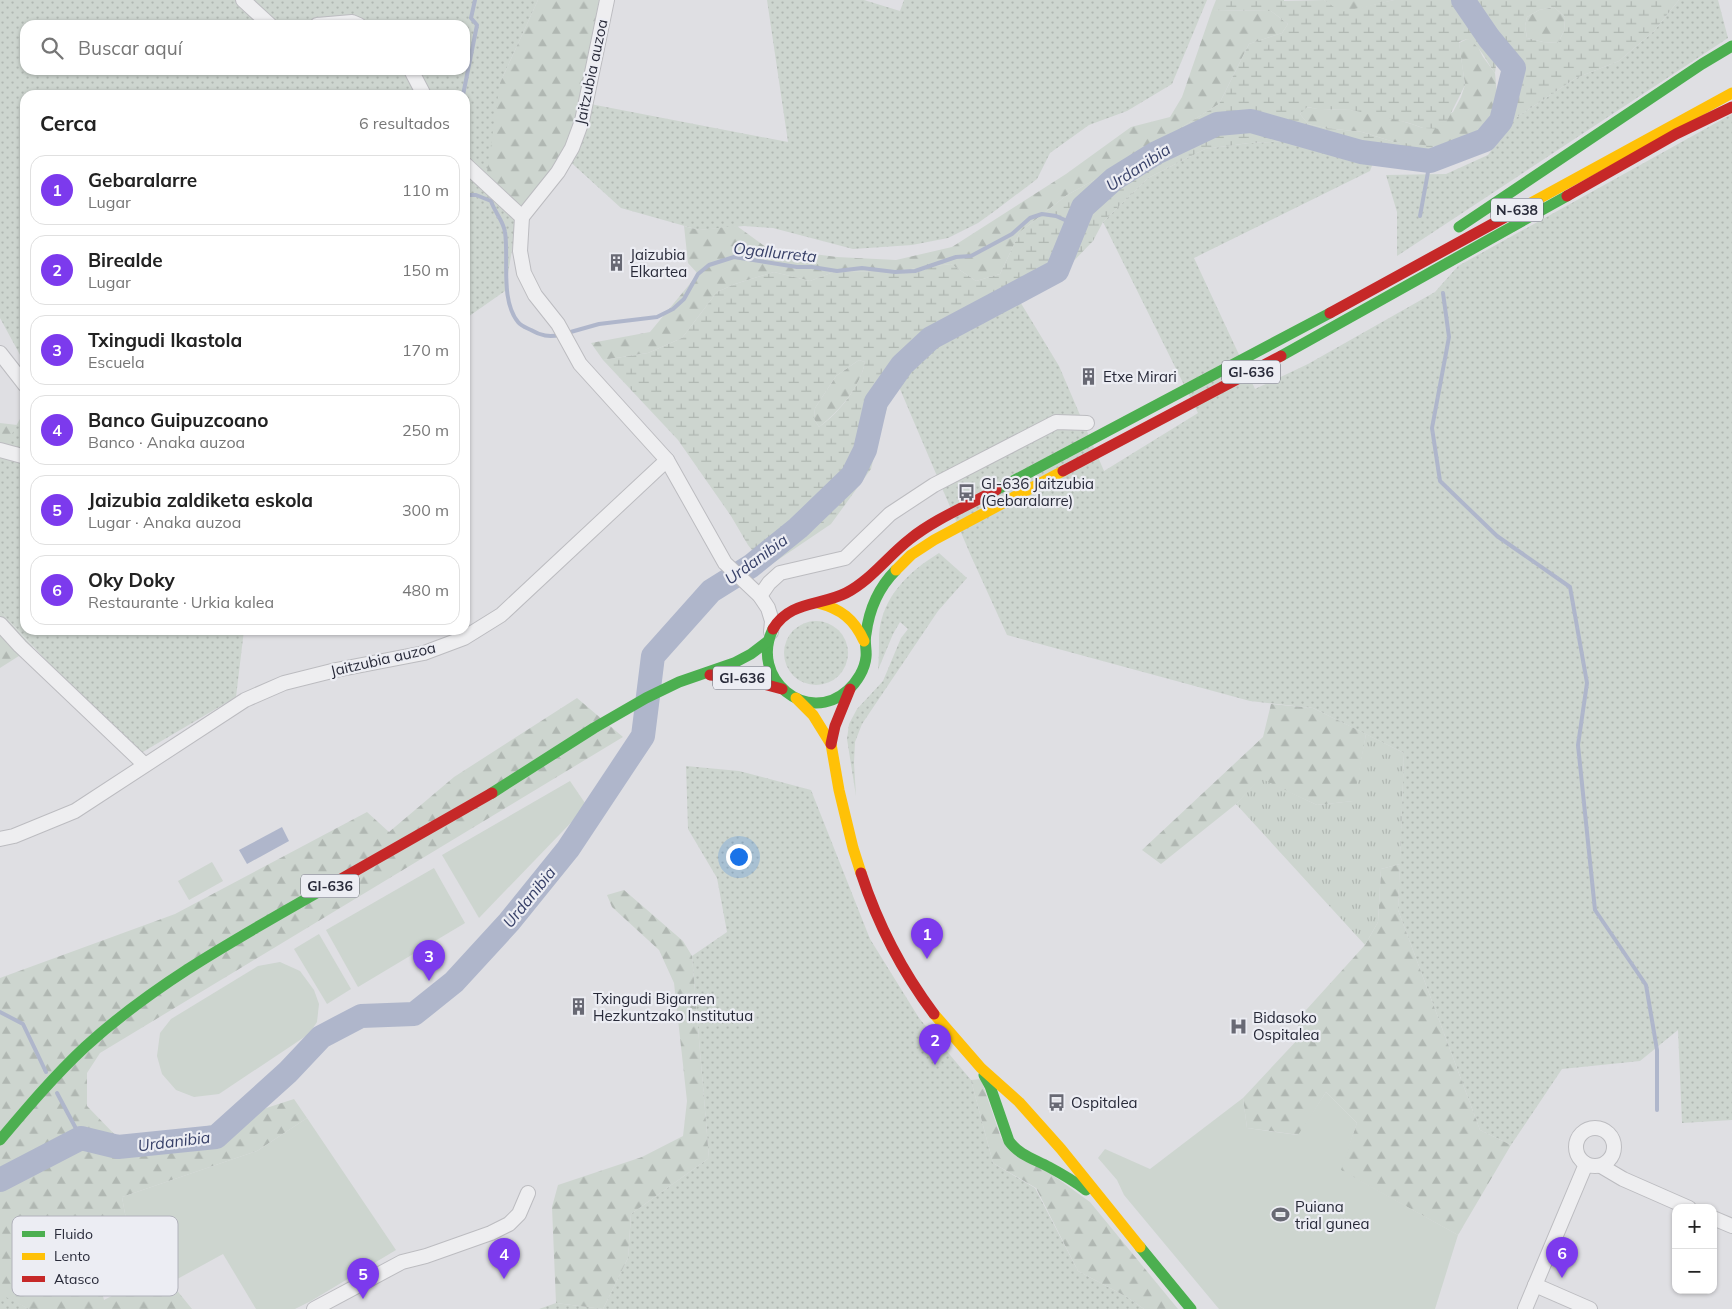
<!DOCTYPE html>
<html lang="es">
<head>
<meta charset="utf-8">
<style>
	:root { --surface:#fff; --page:#f6f6f6; --text:#222; --muted:#767676; --line:#e0e0e0; --accent:#7c3aed }
	body { margin:0; font-family:Mulish,sans-serif; background:var(--page); color:var(--text) }
	.controls { position:absolute; right:15px; bottom:15px; display:grid; overflow:hidden; border-radius:10px; box-shadow:0 1px 4px #0004 }
	.controls button { width:45px; height:45px; display:grid; place-items:center; padding:0; border:0; border-bottom:1px solid var(--line); background:var(--surface); color:var(--text); font:25px sans-serif }
	.you { position:absolute; left:738px; top:856px; width:18px; height:18px; margin:-12px; border:4px solid #fff; border-radius:50%; background:#1a73e8; box-shadow:0 0 0 8px #1a73e833 }
	.badge { display:grid; place-items:center; width:32px; height:32px; border-radius:50%; background:var(--accent); color:#fff; font-size:16px; font-weight:700 }
	.pin { position:absolute; translate:-50% -41px; filter:drop-shadow(0 1px 2px #0008) }
	.pin::after { content:''; position:absolute; top:26px; width:18px; height:15px; background:inherit; clip-path:polygon(0 0,100% 0,50% 100%) }
	.list { margin:0; padding:0; list-style:none }
	h2 { display:flex; justify-content:space-between; align-items:center; height:65px; margin:0; padding:0 20px; font-size:21px }
	h2 small { font-size:16px; font-weight:400; color:var(--muted) }
	.list li { display:grid; grid-template-columns:32px 1fr auto; gap:15px; align-items:center; box-sizing:border-box; height:70px; margin:0 10px 10px; padding:0 10px; border:1px solid var(--line); border-radius:15px }
	.list b { display:block; font-size:19px; white-space:nowrap }
	.list p { margin:0; font-size:16px; white-space:nowrap; color:var(--muted) }
	.list em { font-size:16px; font-style:normal; color:var(--muted) }
	.icon { flex:none; width:28px; height:28px; fill:none; stroke:currentColor; stroke-width:2; stroke-linecap:round; stroke-linejoin:round }
	.map { position:relative; flex:none; width:1732px; height:1309px; overflow:hidden }
	.search { position:absolute; background:var(--surface); box-shadow:0 1px 4px #0004; left:20px; top:20px; width:450px; height:55px; display:flex; align-items:center; gap:12px; box-sizing:border-box; padding:0 18px; border-radius:15px; color:var(--muted); font-size:19px }
	.panel { position:absolute; background:var(--surface); box-shadow:0 1px 4px #0004; left:20px; top:90px; width:450px; height:545px; border-radius:15px }
	.map>svg:first-child { display:block }
	.grass { fill:url(#grass-dots); fill-rule:evenodd }
	.forest { fill:url(#forest-firs); fill-rule:evenodd }
	.wetland { fill:url(#wetland-marsh); fill-rule:evenodd }
	.park { fill:url(#park-tufts) }
	.pitch { fill:#cdd5cf }
	.water { fill:#afb6cb }
	.lines { fill:none; stroke-linecap:round; stroke-linejoin:round }
	.stream { stroke:#afb6cb; stroke-width:4 }
	.river { stroke:#afb6cb; stroke-width:24 }
	.street-casing { stroke:#bcbcc0; stroke-width:16 }
	.street { stroke:#eeeef0; stroke-width:14 }
	.fast { stroke:#4caf50; stroke-width:11 }
	.slow { stroke:#ffc107; stroke-width:11 }
	.jam { stroke:#c62828; stroke-width:11 }
	.labels { text-anchor:middle; dominant-baseline:central; stroke-width:4.5; stroke-linejoin:round; paint-order:stroke }
	.shield { fill:#ecedf3; stroke:#636471; stroke-width:1 }
	.shield-label { font-size:14px; font-weight:bold; fill:#282a39 }
	.street-label { font-size:15px; fill:#282a39; stroke:#ecedf3 }
	.poi-label { font-size:15px; fill:#282a39; stroke:#ecedf3; text-anchor:start }
	.water-label { font-size:16px; font-style:italic; fill:#374068; stroke:#ecedf3 }
	.key { fill:#ecedf3; stroke:#b1b2bb; stroke-width:1 }
	.key-label { font-size:14px; fill:#282a39 }
</style>
</head>
<body>
<div class="map">
<svg width="1732" height="1309" viewBox="0 0 1732 1309">
	<defs>
		<pattern id="grass-dots" width="8" height="8" patternUnits="userSpaceOnUse" patternTransform="scale(1.25)"><rect width="8" height="8" fill="#cdd5cf"/><path d="M2 2h.1M6 6h.1" fill="none" stroke="#b0b7b2" stroke-width="1.8" stroke-linecap="round"/></pattern>
		<pattern id="forest-firs" width="22" height="20" patternUnits="userSpaceOnUse" patternTransform="scale(1.25)"><rect width="22" height="20" fill="#cdd5cf"/><path d="M5 1l3.5 6h-7zM16 11l3.5 6h-7z" fill="#b0b7b2"/></pattern>
		<pattern id="wetland-marsh" width="20" height="14" patternUnits="userSpaceOnUse" patternTransform="scale(1.25)"><rect width="20" height="14" fill="#cdd5cf"/><path d="M1 5h8M5 5V1M11 12h8M15 12V8" fill="none" stroke="#b0b7b2"/></pattern>
		<pattern id="park-tufts" width="24" height="20" patternUnits="userSpaceOnUse" patternTransform="scale(1.25)"><rect width="24" height="20" fill="#cdd5cf"/><path d="M3 7l-1-3M5 7V3M7 7l1-3M15 17l-1-3M17 17v-4M19 17l1-3" fill="none" stroke="#b0b7b2"/></pattern>
	</defs>
	<rect width="100%" height="100%" fill="#dfdfe3"/>
	<g class="grass">
		<path d="M0 0H538L500 83 518 215 505 291 465 319V95H25V364L0 318ZM25 25H465V70H25Z"/>
		<polygon points="767,0 864,0 900,11 904,0 1207,0 1172,84 1127,111 1089,125 1050,153 1037,179 996,210 978,223 948,238 912,245 853,249 773,228 744,226 699,230 621,208 565,157 580,102 788,142"/>
		<polygon points="1679,0 1718,0 1728,38 1397,256 1397,212 1386,175 1446,174 1488,155 1514,119 1576,78 1619,61 1654,31"/>
		<polygon points="1732,114 1732,1120 1682,1123 1678,1030 1640,1061 1562,1069 1511,1145 1480,1130 1398,910 1404,753 1313,708 1250,701 1007,635 971,556 897,382 942,341 1019,300 1059,366 1104,471 1198,413 1103,222 1148,178 1205,149 1249,143 1293,141 1373,163 1370,171 1194,258 1255,389 1308,364 1435,292 1458,266"/>
		<polygon points="25,410 25,630 244,630 236,697 136,756 0,611 0,448 4,447"/>
		<path d="M939 553 967 578 938 611 862 724 855 742 854 763 856 796 847 739 849 724 857 709 883 681 901 638 908 629 900 622 893 634 878 670C879 658 879 647 879 635 882 597 908 572 939 553Z"/>
		<circle cx="816" cy="653" r="32"/>
		<polygon points="686,766 739,771 811,790 870,939 919,1018 971,1080 993,1163 1035,1188 1078,1271 1127,1297 1144,1309 603,1309 628,1258 631,1214 709,1158 692,956 727,932 717,878 688,829"/>
		<polygon points="0,1293 29,1309 0,1309"/>
		<polygon points="556,1303 603,1309 539,1309"/>
	</g>
	<g class="forest">
		<polygon points="538,0 599,0 580,102 565,157 518,215 485,186 500,83"/>
		<polygon points="1324,0 1394,0 1341,13"/>
		<polygon points="1554,7 1565,17 1564,31 1558,43 1543,42 1527,38 1525,26 1527,17 1539,10"/>
		<polygon points="1212,10 1271,11 1288,24 1282,33 1249,44 1219,104 1120,166 1067,195 1020,232 1000,274 976,281 951,264 885,272 836,271 810,281 774,272 735,284 717,292 682,338 648,353 603,360 591,343 650,332 698,274 688,263 684,226 699,230 737,226 767,248 837,257 896,260 952,247 1066,174 1131,127 1170,117 1182,97"/>
		<path d="M1467 39 1476 43 1483 57 1495 73 1497 95 1494 117 1478 136 1452 147 1419 146 1394 142 1362 132 1326 128 1308 124 1300 114 1306 107C1321 110 1335 109 1350 110 1369 111 1404 121 1423 128L1453 112 1461 97 1465 85 1459 43Z"/>
		<path d="M859 360 865 362C860 388 839 411 819 427L814 419 815 408 836 376Z"/>
		<polygon points="0,423 17,425 4,448 0,448"/>
		<polygon points="0,611 33,647 0,668"/>
		<path d="M577 698 623 737 100 1053 87 1073V1106L118 1138H156L220 1123 294 1099 307 1118 257 1151 122 1197 128 1230 192 1309H29L0 1294V978L175 914 367 812 389 832 454 777ZM112 1243 133 1285 104 1300 100 1284 60 1273Z"/>
		<polygon points="1271,704 1313,708 1366,734 1354,801 1317,805 1260,779 1236,804 1161,864 1142,850 1263,737"/>
		<polygon points="1400,864 1398,910 1480,1130 1511,1145 1458,1235 1340,1170 1357,1123 1326,1092 1299,1135 1247,1128 1243,1098 1300,1037 1297,1020 1365,945 1378,922 1381,869"/>
		<polygon points="624,890 683,941 692,956 709,1158 631,1214 628,1258 603,1309 556,1303 552,1207 558,1185 642,1157 683,1136 687,1101 674,983 659,950 612,907 607,895"/>
		<polygon points="981,1079 1001,1138 1090,1202 1178,1309 1144,1309 1127,1297 1078,1271 1036,1188 993,1163 971,1080"/>
	</g>
	<g class="wetland">
		<path d="M1216 0H1284V1L1324 0 1341 12 1394 0H1456L1461 4 1497 58 1495 73C1486 61 1480 45 1467 39L1459 42 1465 85 1443 129 1423 128 1409 123 1352 110 1318 109 1307 107 1300 114 1308 124 1326 128 1362 132 1394 142 1433 146 1429 153 1396 149 1313 134 1265 116 1238 117 1253 129 1293 141 1249 143 1205 149 1148 178 1103 222 1093 241 1063 272 1019 300 942 341 894 385 880 431 871 469 831 524 766 568 748 545 731 516 678 440 603 360 648 353 682 338 717 292 735 284 774 272 810 281 836 271 885 272 951 264 976 281 1000 274 1020 232 1067 195 1120 166 1219 104 1249 44 1282 33 1288 24 1271 11 1212 10ZM859 360 865 362C860 387 839 413 819 427L814 419 815 408 836 376Z"/>
		<path d="M1472 0H1679L1654 31 1619 61 1576 78 1514 119 1518 63ZM1554 7 1565 17 1564 31 1558 43 1543 42 1527 38 1525 26 1527 17 1539 10Z"/>
	</g>
	<polygon class="park" points="1366,734 1404,753 1400,864 1381,869 1378,922 1365,945 1236,804 1260,778 1317,805 1353,801"/>
	<g class="pitch">
		<polygon points="570,781 587,806 479,918 442,855"/>
		<polygon points="212,862 223,881 189,900 178,881"/>
		<polygon points="434,868 465,923 358,987 326,930"/>
		<polygon points="319,934 351,989 327,1004 294,949"/>
		<polygon points="280,962 300,971 314,990 319,1004 317,1022 309,1034 219,1094 194,1097 176,1090 162,1074 157,1056 160,1033 171,1019 258,966"/>
		<polygon points="1326,1092 1357,1123 1341,1170 1458,1235 1435,1309 1219,1309 1124,1195 1117,1180 1098,1158 1105,1149 1150,1169 1243,1098 1247,1128 1298,1135"/>
		<polygon points="307,1118 396,1250 311,1301 295,1309 256,1309 223,1254 170,1283 128,1230 122,1197 257,1151"/>
	</g>
	<polygon class="water" points="282,827 289,841 247,864 239,850"/>
	<g class="lines">
		<g class="stream">
			<polyline points="463,95 477,25 471,18 475,0"/>
			<path d="M465 195H476L491 201C494 211 504 222 505 232 509 259 500 300 518 322 521 326 527 328 531 330 541 336 549 337 560 335"/>
			<polyline points="1420,216 1430,161"/>
			<polyline points="1443,293 1449,337 1432,428 1440,481 1497,536 1570,587 1587,683 1578,745 1595,910 1646,985 1657,1050 1657,1110"/>
			<polyline points="567,333 599,324 657,317 673,309 684,299 698,274 709,265 734,257 797,267 812,267 837,271 862,268 895,272 915,271 956,257 971,256 1012,234 1030,218 1042,214 1056,216 1076,225"/>
			<polyline points="0,1012 23,1024 46,1072"/>
			<polyline points="57,1093 81,1138"/>
		</g>
		<polyline class="river" points="0,1180 81,1138 118,1147 216,1137 288,1072 321,1037 361,1016 414,1014 454,982 509,922 568,849 643,736 653,656 711,591 751,566 798,528 852,476 865,450 876,402 902,365 931,338 1057,271 1083,207 1114,179 1156,153 1217,124 1251,121 1361,152 1430,161 1485,140 1501,121 1514,68 1489,38 1463,0"/>
		<defs>
			<g id="street">
				<polyline points="243,0 270,25"/>
				<polyline points="317,25 352,22 359,25"/>
				<polyline points="411,70 424,95"/>
				<polyline points="465,164 522,217 520,251 524,273 535,295 558,324 580,364 667,460 725,563 760,596 768,608 772,621 771,632"/>
				<polyline points="522,217 558,172 572,148 582,121 607,0"/>
				<polyline points="0,353 25,385"/>
				<polyline points="0,450 22,456 25,454"/>
				<polyline points="760,596 769,583 780,573 845,558 890,514 934,485 1056,422 1087,423"/>
				<polyline points="0,624 20,646 144,764"/>
				<polyline points="0,839 14,836 75,811 245,700 284,683 336,670 424,653 464,638 501,615 667,460"/>
				<circle cx="1595" cy="1147" r="19"/>
				<polyline points="1601,1166 1623,1179 1689,1208"/>
				<polyline points="1713,1218 1732,1226"/>
				<polyline points="1535,1285 1590,1309"/>
				<polyline points="314,1309 402,1262 426,1256 491,1233 509,1224 519,1214 528,1193"/>
				<polyline points="1525,1309 1586,1164"/>
			</g>
		</defs>
		<use href="#street" class="street-casing"/>
		<use href="#street" class="street"/>
		<g class="fast">
			<polyline points="1459,227 1702,64 1732,46"/>
			<polyline points="1281,356 1567,196"/>
			<polyline points="996,490 1330,313"/>
			<path d="M773 629C749 678 807 727 848 690 857 682 865 669 866 657 867 650 864 642 866 634 869 610 879 587 896 570"/>
			<polyline points="492,793 594,728 646,698 679,682 734,663 751,654 768,641"/>
			<path d="M984 1075 990 1086 1009 1141C1019 1155 1034 1159 1049 1167 1062 1174 1074 1181 1086 1190"/>
			<path d="M0 1140C27 1108 54 1076 85 1047 155 983 238 938 320 891"/>
			<polyline points="1140,1247 1191,1309"/>
		</g>
		<g class="slow">
			<polyline points="1529,204 1732,93"/>
			<polyline points="896,570 911,555 934,540 1063,471"/>
			<path d="M818 603C841 609 854 619 864 641"/>
			<polyline points="796,698 813,715 831,744 839,790 853,848 861,873"/>
			<polyline points="934,1014 981,1068 1019,1102 1061,1149 1140,1247"/>
		</g>
		<g class="jam">
			<polyline points="1567,196 1676,134 1732,107"/>
			<polyline points="1330,313 1529,204"/>
			<polyline points="1063,471 1281,356"/>
			<path d="M773 629C789 601 820 606 846 593 871 580 888 556 910 539 935 519 967 506 996 490"/>
			<polyline points="710,675 737,677 782,689"/>
			<polyline points="831,744 835,726 850,689"/>
			<path d="M861 873C878 925 901 970 934 1014"/>
			<polyline points="320,891 492,793"/>
		</g>
	</g>
	<defs>
		<symbol id="building-bare" viewBox="-9 -9 18 18"><path d="M-4-6H4V6H1V3H-1V6H-4ZM-2.5-4.3h1.7v1.8h-1.7ZM.8-4.3h1.7v1.8H.8ZM-2.5-1h1.7V.8h-1.7ZM.8-1h1.7V.8H.8Z" fill="#686974" stroke="#ecedf3" stroke-width="2.5" paint-order="stroke"/></symbol>
		<symbol id="bus-bare" viewBox="-9 -9 18 18"><path d="M-5-6H5V4H4V6H2V4H-2V6H-4V4H-5ZM-3.5-4V0h7V-4ZM-3.5 1.2v1.5H-2V1.2ZM2 1.2v1.5H3.5V1.2Z" fill="#686974" stroke="#ecedf3" stroke-width="2.5" paint-order="stroke"/></symbol>
		<symbol id="hospital-bare" viewBox="-9 -9 18 18"><path d="M-5-5h3v3.5h4V-5h3V5h-3V1.5h-4V5h-3Z" fill="#686974" stroke="#ecedf3" stroke-width="2.5" paint-order="stroke"/></symbol>
		<symbol id="stadium-bare" viewBox="-9 -9 18 18"><path d="M0-5a6.5 5 0 1 0 0 10a6.5 5 0 1 0 0-10ZM-3.5-1.8h7v3.6h-7Z" fill="#686974" stroke="#ecedf3" stroke-width="2.5" paint-order="stroke"/></symbol>
	</defs>
	<g fill-rule="evenodd">
		<use href="#building-bare" x="604" y="250" width="25" height="25"/>
		<use href="#building-bare" x="1076" y="364" width="25" height="25"/>
		<use href="#bus-bare" x="954" y="480" width="25" height="25"/>
		<use href="#building-bare" x="566" y="994" width="25" height="25"/>
		<use href="#hospital-bare" x="1226" y="1014" width="25" height="25"/>
		<use href="#bus-bare" x="1044" y="1090" width="25" height="25"/>
		<use href="#stadium-bare" x="1268" y="1202" width="25" height="25"/>
	</g>
	<g class="labels">
		<g class="shield">
			<rect x="1491" y="198.5" width="52" height="23" rx="4"/>
			<rect x="1222" y="360.5" width="58" height="23" rx="4"/>
			<rect x="713" y="666.5" width="58" height="23" rx="4"/>
			<rect x="301" y="874.5" width="58" height="23" rx="4"/>
		</g>
		<g class="shield-label">
			<text x="1517" y="210">N-638</text>
			<text x="1251" y="372">GI-636</text>
			<text x="742" y="678">GI-636</text>
			<text x="330" y="886">GI-636</text>
		</g>
		<g class="street-label">
			<text transform="translate(591 72) rotate(-78)">Jaitzubia auzoa</text>
			<text transform="translate(383 659) rotate(-13)">Jaitzubia auzoa</text>
		</g>
		<g class="poi-label">
			<text x="630" y="254">Jaizubia<tspan x="630" dy="17">Elkartea</tspan></text>
			<text x="1103" y="376">Etxe Mirari</text>
			<text x="981" y="483">GI-636 Jaitzubia<tspan x="981" dy="17">(Gebaralarre)</tspan></text>
			<text x="593" y="998">Txingudi Bigarren<tspan x="593" dy="17">Hezkuntzako Institutua</tspan></text>
			<text x="1253" y="1017">Bidasoko<tspan x="1253" dy="17">Ospitalea</tspan></text>
			<text x="1071" y="1102">Ospitalea</text>
			<text x="1295" y="1206">Puiana<tspan x="1295" dy="17">trial gunea</tspan></text>
		</g>
		<g class="water-label">
			<text transform="translate(1138 167) rotate(-33)">Urdanibia</text>
			<text transform="translate(775 252) rotate(6)">Ogallurreta</text>
			<text transform="translate(756 559) rotate(-36)">Urdanibia</text>
			<text transform="translate(529 897) rotate(-51)">Urdanibia</text>
			<text transform="translate(174 1141) rotate(-7)">Urdanibia</text>
		</g>
	</g>
	<rect x="12" y="1216" width="166" height="80" rx="8" class="key"/>
	<rect x="22" y="1231" width="23" height="6" fill="#4caf50"/>
	<rect x="22" y="1253" width="23" height="7" fill="#ffc107"/>
	<rect x="22" y="1276" width="23" height="6" fill="#c62828"/>
	<g class="key-label">
		<text x="54" y="1239">Fluido</text>
		<text x="54" y="1261">Lento</text>
		<text x="54" y="1284">Atasco</text>
	</g>
</svg>
<div class="controls">
<button>+</button>
<button>−</button>
</div>
<div class="you"></div>
<div class="pin badge" style="left:927px;top:959px">1</div>
<div class="pin badge" style="left:935px;top:1065px">2</div>
<div class="pin badge" style="left:429px;top:981px">3</div>
<div class="pin badge" style="left:504px;top:1279px">4</div>
<div class="pin badge" style="left:363px;top:1299px">5</div>
<div class="pin badge" style="left:1562px;top:1278px">6</div>
<div class="search"><svg class="icon" aria-label="search" viewBox="0 0 24 24"><circle cx="10" cy="10" r="6"/><path d="M15 15l6 6"/></svg>Buscar aquí</div>
<section class="panel">
<h2>Cerca<small>6 resultados</small></h2>
<ul class="list">
<li><span class="badge">1</span><div><b>Gebaralarre</b><p>Lugar</p></div><em>110 m</em></li>
<li><span class="badge">2</span><div><b>Birealde</b><p>Lugar</p></div><em>150 m</em></li>
<li><span class="badge">3</span><div><b>Txingudi Ikastola</b><p>Escuela</p></div><em>170 m</em></li>
<li><span class="badge">4</span><div><b>Banco Guipuzcoano</b><p>Banco · Anaka auzoa</p></div><em>250 m</em></li>
<li><span class="badge">5</span><div><b>Jaizubia zaldiketa eskola</b><p>Lugar · Anaka auzoa</p></div><em>300 m</em></li>
<li><span class="badge">6</span><div><b>Oky Doky</b><p>Restaurante · Urkia kalea</p></div><em>480 m</em></li>
</ul>
</section>
</div>
</body>
</html>
